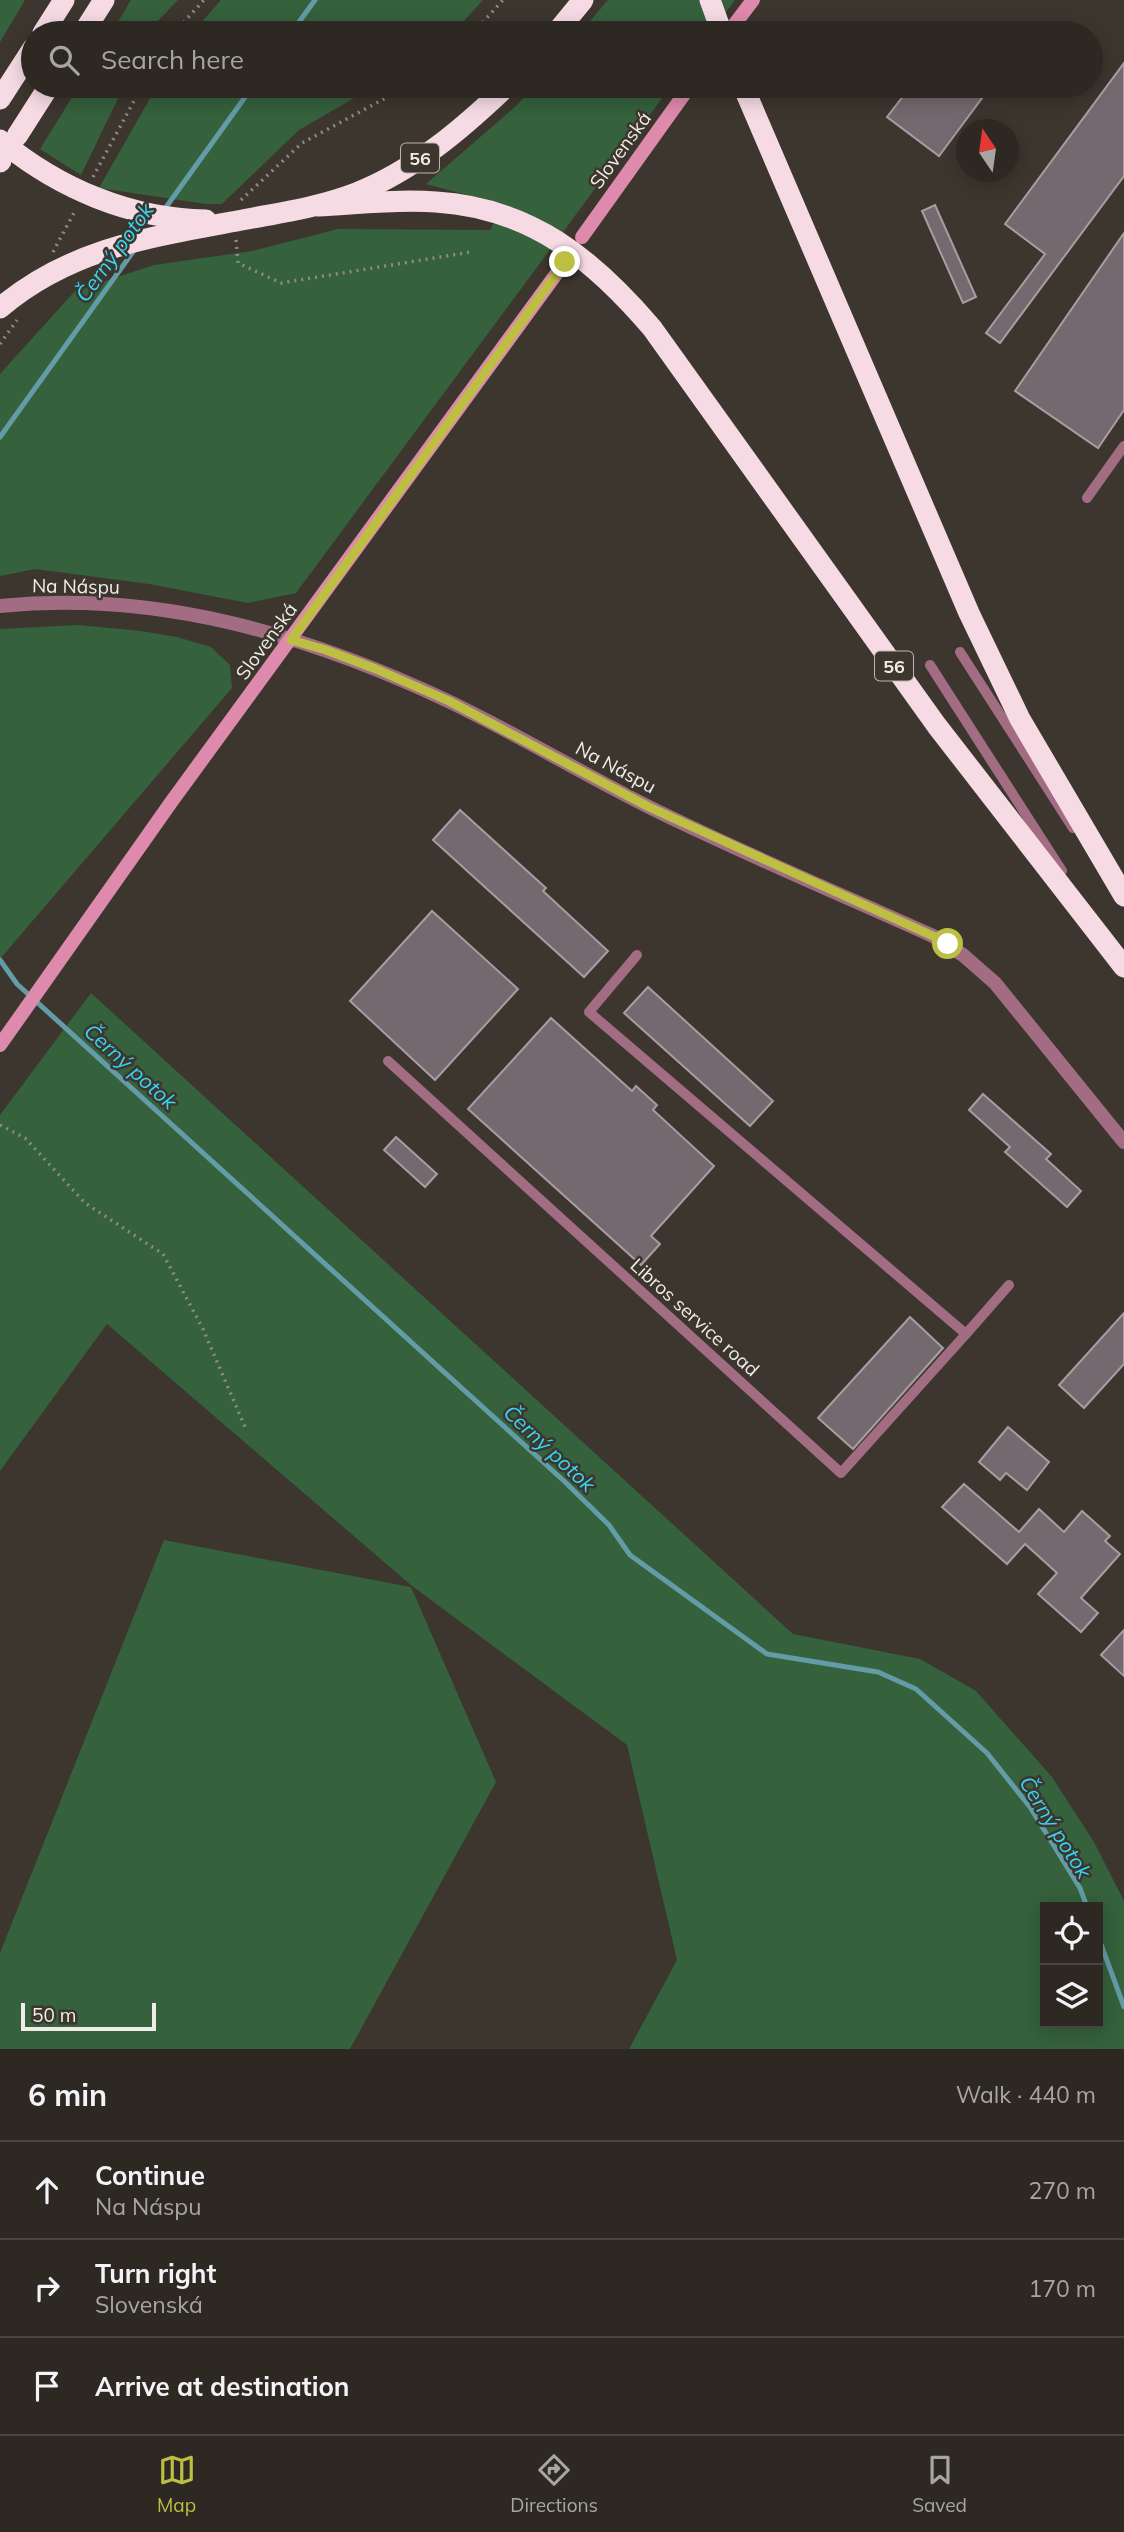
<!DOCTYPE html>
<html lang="en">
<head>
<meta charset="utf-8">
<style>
	:root { --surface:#2d2822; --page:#35302a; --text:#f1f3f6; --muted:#a7a6a5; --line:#484440; --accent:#bdbf43 }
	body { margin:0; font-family:Mulish,sans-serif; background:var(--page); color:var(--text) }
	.controls { position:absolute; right:21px; bottom:21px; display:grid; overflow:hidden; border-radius:0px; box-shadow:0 4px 18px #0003 }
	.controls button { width:63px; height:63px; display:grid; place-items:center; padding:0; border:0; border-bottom:2px solid var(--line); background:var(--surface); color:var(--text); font:35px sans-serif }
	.compass { position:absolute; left:956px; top:119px; width:63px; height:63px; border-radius:50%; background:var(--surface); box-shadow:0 4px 18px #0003; rotate:347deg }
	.scale { position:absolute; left:21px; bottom:18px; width:135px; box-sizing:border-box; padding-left:7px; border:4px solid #f0ece7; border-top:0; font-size:19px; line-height:24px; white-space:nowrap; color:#f0ece7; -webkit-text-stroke:5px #3c362e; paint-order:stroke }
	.stop { position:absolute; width:21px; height:21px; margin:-16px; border:5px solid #bdbf43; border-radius:50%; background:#fff }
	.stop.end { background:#bdbf43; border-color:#fff; box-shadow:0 2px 7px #0008 }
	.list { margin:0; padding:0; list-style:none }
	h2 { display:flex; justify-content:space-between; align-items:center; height:91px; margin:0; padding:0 28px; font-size:30px }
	h2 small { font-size:23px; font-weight:400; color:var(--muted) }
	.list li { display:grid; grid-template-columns:46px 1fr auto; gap:21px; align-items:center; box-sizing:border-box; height:98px; padding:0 28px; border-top:2px solid var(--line) }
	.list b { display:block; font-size:26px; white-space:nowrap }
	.list p { margin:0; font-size:23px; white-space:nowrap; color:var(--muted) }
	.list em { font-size:23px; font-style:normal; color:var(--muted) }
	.icon { flex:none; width:38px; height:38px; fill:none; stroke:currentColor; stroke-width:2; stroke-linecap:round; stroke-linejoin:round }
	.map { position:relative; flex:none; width:1124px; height:2049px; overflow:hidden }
	.search { position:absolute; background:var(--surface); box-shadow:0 4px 18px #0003; left:21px; right:21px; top:21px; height:77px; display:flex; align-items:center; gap:18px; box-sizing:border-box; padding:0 24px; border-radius:38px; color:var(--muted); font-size:26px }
	.sheet { height:385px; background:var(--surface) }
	nav { display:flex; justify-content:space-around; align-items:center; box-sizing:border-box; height:98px; border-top:2px solid var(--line); background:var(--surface); font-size:19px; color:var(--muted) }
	nav a { display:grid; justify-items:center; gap:4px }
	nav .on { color:var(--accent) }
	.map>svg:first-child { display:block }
	.green { fill:#35613c; fill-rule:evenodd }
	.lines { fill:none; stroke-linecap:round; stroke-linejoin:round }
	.stream { stroke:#639ca6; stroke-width:5 }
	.building { fill:#74696f; stroke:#a89da3; stroke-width:2 }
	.path { stroke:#8f8a83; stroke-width:3.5; stroke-dasharray:2 5; stroke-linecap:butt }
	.lane { stroke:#a26d83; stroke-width:10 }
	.street { stroke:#a26d83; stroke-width:14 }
	.secondary { stroke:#de8aad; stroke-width:14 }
	.highway { stroke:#f6dbe5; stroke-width:21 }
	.route { stroke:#bdbf43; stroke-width:9 }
	.labels { text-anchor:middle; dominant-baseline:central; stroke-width:5; stroke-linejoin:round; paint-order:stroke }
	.shield { fill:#3c362e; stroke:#bab5b0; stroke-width:2 }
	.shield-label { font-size:18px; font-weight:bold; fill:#f0ece7 }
	.street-label { font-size:19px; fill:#f0ece7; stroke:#3c362e }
	.water-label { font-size:21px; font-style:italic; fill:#35d5f3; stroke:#3c362e }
</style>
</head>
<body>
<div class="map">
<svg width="1124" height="2049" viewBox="0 0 1124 2049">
	<rect width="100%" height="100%" fill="#3c362e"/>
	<g class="green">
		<polygon points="0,0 25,0 0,42"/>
		<polygon points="131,0 178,0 153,26 150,33 111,33"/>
		<polygon points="221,0 483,0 453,33 192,33"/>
		<polygon points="608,0 735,0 710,33 580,33"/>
		<polygon points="79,86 124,86 81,175 40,149"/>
		<polygon points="157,86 375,86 299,130 222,204 206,204 99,188"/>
		<polygon points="534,86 671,86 296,593 248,603 149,584 35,569 0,576 0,374 75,291 154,265 252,251 338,229 490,230 504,205 426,184 516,106"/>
		<polygon points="78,625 141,631 177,637 211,647 230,665 232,688 0,959 0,629"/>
		<path d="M91 993 793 1634 920 1659 976 1691 1052 1777 1094 1842 1124 1901V2049H629L677 1960 627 1745 412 1586 107 1324 0 1471V1115ZM1045 1907H1098V2023H1045Z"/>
		<polygon points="164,1540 411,1587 496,1782 350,2049 0,2049 0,1953"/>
	</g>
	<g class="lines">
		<g class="stream">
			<polyline points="291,33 315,0"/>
			<polyline points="164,210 253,86"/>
			<polyline points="0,437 135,249"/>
			<polyline points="0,960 17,984 564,1481 609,1525 630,1555 767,1654 878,1672 916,1689 987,1753 1030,1807 1080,1888 1087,1907"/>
			<polyline points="1098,1936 1124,2007"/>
		</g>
	</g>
	<g class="building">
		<polygon points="1124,63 1124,176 1000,343 986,333 1045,254 1005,224"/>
		<polygon points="911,86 991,86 939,156 887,117"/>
		<polygon points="935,205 976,297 963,303 922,211"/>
		<polygon points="1124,233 1124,410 1098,448 1015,391"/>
		<polygon points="460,810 546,888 543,891 608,951 584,977 433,840"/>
		<polygon points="432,911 518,989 435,1080 350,1001"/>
		<polygon points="648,987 773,1101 750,1126 624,1013"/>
		<polygon points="551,1018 632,1091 636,1086 657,1105 653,1110 714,1166 651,1236 660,1244 641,1265 468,1109"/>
		<polygon points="983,1094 1051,1154 1046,1159 1081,1191 1067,1207 1005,1152 1010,1147 969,1110"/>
		<polygon points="396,1137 437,1174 425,1187 384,1150"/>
		<polygon points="1124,1313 1124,1364 1084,1408 1059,1385"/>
		<polygon points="910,1317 943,1348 853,1449 818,1418"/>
		<polygon points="1008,1427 1049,1462 1027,1490 1006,1473 1000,1480 979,1462"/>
		<polygon points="964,1484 1019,1532 1039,1509 1064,1532 1082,1511 1110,1536 1105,1541 1120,1554 1081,1598 1098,1613 1081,1632 1038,1594 1057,1573 1025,1544 1007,1564 942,1507"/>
		<polygon points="1124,1630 1124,1676 1101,1655"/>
	</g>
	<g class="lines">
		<g class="path">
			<polyline points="174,33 204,0"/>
			<polyline points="473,33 503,0"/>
			<polyline points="93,177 142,86"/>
			<polyline points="241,200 302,143 408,86"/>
			<polyline points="236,240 238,263 281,283 471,252"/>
			<polyline points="53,252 76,209"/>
			<polyline points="0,344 17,320"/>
			<polyline points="0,1125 25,1138 85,1203 163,1254 203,1329 245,1427"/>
		</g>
		<g class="lane">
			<polyline points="1087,498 1124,446"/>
			<polyline points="960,652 1073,828"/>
			<polyline points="930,665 1062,871"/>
			<polyline points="637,955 589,1012 966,1334 1009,1285"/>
			<polyline points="388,1061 841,1473 966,1334"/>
		</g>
		<path class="street" d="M0 606C157 590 308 635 448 701 517 734 581 773 649 807 742 853 838 893 933 936L963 955 995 983 1124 1142"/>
		<g class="secondary">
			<polyline points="734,25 753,0"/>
			<polyline points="582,237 690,86"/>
			<polyline points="0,1045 172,801 565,262"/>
		</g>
		<g class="highway">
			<polyline points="710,0 722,33"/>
			<polyline points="43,33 64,0"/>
			<polyline points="83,33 104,0"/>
			<polyline points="556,33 583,0"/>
			<polyline points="743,86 969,613 1020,719 1124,896"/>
			<polyline points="0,99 33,48"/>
			<polyline points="17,136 49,86"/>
			<path d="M0 140C58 188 130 219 206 220"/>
			<polyline points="0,162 1,161"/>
			<path d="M318 206C357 204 397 199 436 202 531 208 593 259 652 328L937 726 1124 967"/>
			<path d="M0 308C69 249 150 237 237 221 277 213 317 208 356 193 413 171 463 128 507 86"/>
		</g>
	</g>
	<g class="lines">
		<polyline class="route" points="565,262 291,640 326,650 376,669 449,701 649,807 933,936 948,944"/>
	</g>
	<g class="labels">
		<g class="shield">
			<rect x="401" y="143.5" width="38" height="29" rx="5"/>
			<rect x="875" y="651.5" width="38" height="29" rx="5"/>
		</g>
		<g class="shield-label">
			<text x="420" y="158">56</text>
			<text x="894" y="666">56</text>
		</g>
		<g class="street-label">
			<text transform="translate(620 150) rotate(-54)">Slovenská</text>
			<text transform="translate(76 586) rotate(1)">Na Náspu</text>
			<text transform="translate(266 641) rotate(-54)">Slovenská</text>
			<text transform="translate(616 767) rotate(28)">Na Náspu</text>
			<text transform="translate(695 1317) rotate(42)">Libros service road</text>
		</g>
		<g class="water-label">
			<text transform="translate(114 252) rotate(-54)">Černý potok</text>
			<text transform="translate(131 1066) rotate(42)">Černý potok</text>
			<text transform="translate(550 1448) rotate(43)">Černý potok</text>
			<text transform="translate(1056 1827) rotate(58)">Černý potok</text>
		</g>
	</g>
</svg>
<div class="controls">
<button><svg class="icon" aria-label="locate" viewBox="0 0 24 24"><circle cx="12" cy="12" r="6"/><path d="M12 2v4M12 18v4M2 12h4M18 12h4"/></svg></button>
<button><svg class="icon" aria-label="layers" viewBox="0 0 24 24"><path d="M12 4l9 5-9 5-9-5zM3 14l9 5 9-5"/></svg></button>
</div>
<svg class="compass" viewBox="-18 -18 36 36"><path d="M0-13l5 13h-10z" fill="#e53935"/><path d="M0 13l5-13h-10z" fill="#a7a6a5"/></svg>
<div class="scale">50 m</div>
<div class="stop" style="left:948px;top:944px"></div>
<div class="stop end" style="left:565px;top:262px"></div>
<div class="search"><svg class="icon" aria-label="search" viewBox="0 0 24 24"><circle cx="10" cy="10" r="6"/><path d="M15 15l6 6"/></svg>Search here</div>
</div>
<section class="sheet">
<h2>6 min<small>Walk · 440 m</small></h2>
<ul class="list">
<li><svg class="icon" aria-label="ahead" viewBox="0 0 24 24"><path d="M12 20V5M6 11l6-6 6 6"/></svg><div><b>Continue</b><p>Na Náspu</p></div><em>270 m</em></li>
<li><svg class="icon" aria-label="right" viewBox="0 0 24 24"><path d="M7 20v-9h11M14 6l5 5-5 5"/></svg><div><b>Turn right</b><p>Slovenská</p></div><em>170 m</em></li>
<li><svg class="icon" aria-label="arrive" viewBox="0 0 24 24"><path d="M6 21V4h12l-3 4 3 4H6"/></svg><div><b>Arrive at destination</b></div></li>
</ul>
</section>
<nav>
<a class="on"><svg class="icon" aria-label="map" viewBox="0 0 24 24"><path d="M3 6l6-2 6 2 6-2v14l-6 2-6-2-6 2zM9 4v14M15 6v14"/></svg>Map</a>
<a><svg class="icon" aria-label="directions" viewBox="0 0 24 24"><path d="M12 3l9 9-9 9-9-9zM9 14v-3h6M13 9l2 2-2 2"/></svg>Directions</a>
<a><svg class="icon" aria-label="saved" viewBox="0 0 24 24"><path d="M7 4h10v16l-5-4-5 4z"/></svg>Saved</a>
</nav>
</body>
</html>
